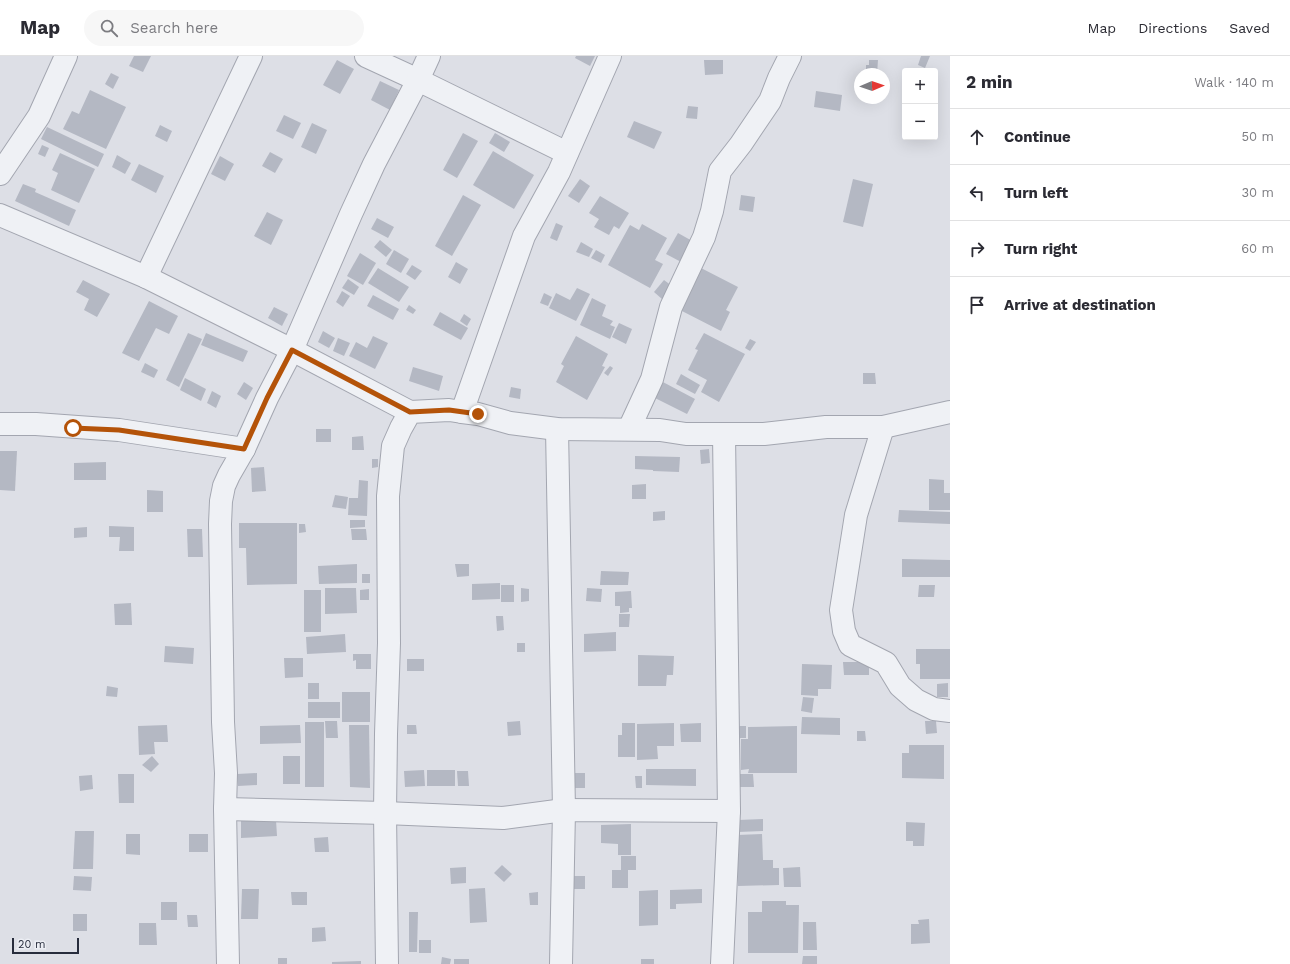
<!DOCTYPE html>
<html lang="en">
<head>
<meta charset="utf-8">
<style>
	:root { --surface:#fff; --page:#f7f7f7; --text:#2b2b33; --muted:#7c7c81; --line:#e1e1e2 }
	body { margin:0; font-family:"Work Sans",sans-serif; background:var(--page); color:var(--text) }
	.controls { position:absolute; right:12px; top:12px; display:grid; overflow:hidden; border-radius:4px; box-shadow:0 4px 16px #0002 }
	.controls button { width:36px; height:36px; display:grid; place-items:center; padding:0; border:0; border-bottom:1px solid var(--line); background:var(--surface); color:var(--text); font:20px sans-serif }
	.compass { position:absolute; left:854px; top:12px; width:36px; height:36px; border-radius:50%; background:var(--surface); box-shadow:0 4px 16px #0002; rotate:88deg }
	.scale { position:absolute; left:12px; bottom:10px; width:67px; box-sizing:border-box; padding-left:4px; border:2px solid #272c3c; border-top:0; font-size:11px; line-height:14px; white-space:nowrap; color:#272c3c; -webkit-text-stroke:3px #eceef4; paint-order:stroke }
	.stop { position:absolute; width:12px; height:12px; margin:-9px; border:3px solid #b45309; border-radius:50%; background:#fff }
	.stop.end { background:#b45309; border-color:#fff; box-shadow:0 1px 4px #0008 }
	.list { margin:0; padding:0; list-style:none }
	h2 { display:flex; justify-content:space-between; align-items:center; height:52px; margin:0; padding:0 16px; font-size:17px }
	h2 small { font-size:13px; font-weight:400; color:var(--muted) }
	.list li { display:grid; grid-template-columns:26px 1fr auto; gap:12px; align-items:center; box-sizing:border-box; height:56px; padding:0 16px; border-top:1px solid var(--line) }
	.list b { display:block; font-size:15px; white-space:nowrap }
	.list em { font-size:13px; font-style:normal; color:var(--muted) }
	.icon { flex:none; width:22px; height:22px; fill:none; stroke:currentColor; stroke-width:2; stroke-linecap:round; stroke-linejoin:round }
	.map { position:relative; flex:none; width:950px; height:908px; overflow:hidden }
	header { display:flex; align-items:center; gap:24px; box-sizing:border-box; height:56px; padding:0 20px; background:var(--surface); border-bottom:1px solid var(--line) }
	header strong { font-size:19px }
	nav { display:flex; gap:22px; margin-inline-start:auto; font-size:14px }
	.search { width:280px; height:36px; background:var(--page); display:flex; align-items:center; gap:10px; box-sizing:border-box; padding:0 14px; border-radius:22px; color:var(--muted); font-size:15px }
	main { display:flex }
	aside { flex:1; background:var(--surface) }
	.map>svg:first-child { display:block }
	.building { fill:#b4b8c3 }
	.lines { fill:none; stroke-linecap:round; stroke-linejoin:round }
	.street-casing { stroke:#a3a6b0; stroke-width:24 }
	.street { stroke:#eff1f5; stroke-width:22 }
	.route { stroke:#b45309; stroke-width:5 }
</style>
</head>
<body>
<header>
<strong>Map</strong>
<div class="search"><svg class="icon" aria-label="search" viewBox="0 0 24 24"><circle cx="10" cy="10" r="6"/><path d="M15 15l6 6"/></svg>Search here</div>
<nav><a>Map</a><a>Directions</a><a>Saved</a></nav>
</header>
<main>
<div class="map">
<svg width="950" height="908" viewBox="0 0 950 908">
	<rect width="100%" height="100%" fill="#dddfe6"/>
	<g class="building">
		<polygon points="134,0 151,0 143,16 129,10"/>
		<polygon points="576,0 595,0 590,10 575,2"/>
		<polygon points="921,0 930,0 925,12 918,9"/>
		<polygon points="337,4 354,13 340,38 323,29"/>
		<polygon points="704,4 723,4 723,18 705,19"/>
		<polygon points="869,4 878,4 877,18 866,18 866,9 869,9"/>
		<polygon points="111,17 119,21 113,33 105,28"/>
		<polygon points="380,25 399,34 390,54 371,44"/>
		<polygon points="90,34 126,51 106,93 63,73 72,55 79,58"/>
		<polygon points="816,35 842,39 840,55 814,51"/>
		<polygon points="688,50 698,51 697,63 686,62"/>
		<polygon points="284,59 301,67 293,83 276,75"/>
		<polygon points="634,65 662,76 654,93 627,81"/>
		<polygon points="312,67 327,74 316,98 301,91"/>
		<polygon points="160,69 172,75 167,86 155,80"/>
		<polygon points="47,71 104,98 98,111 41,83"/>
		<polygon points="463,77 478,85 457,122 443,114"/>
		<polygon points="495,77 510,86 504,96 489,87"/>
		<polygon points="42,89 49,92 45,101 38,98"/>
		<polygon points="493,95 534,119 514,153 473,129"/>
		<polygon points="270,96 283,103 275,117 262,110"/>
		<polygon points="60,97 95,113 79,147 51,134 58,117 52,114"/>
		<polygon points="117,99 131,107 125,118 112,111"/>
		<polygon points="220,100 234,108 225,125 211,118"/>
		<polygon points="139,108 164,120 156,137 131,124"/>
		<polygon points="580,123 590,130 579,147 568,140"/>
		<polygon points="853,123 873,128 863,171 843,166"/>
		<polygon points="23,128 36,133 35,136 76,154 69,170 15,145"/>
		<polygon points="463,139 481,149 452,200 435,190"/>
		<polygon points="741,139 755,141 753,156 739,154"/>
		<polygon points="600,140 629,157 619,173 614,170 609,179 594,171 599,163 589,157"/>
		<polygon points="267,156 283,164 271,189 254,180"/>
		<polygon points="377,162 394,171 388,182 371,173"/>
		<polygon points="556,167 563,170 557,185 550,182"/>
		<polygon points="642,168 667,182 655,204 663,208 650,232 608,209 630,169 639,174"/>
		<polygon points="678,177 694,186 683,207 666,198"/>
		<polygon points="380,184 392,194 386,201 374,191"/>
		<polygon points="581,186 593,193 589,201 576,196"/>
		<polygon points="394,194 409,203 401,217 386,208"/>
		<polygon points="596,194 605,199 601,207 591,202"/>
		<polygon points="360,197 376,207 363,229 347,220"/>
		<polygon points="456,206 468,213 460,228 448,221"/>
		<polygon points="412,209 422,215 415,224 406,218"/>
		<polygon points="378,212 409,231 399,246 368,227"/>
		<polygon points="701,212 738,231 726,254 730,256 721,275 680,254"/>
		<polygon points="348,223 359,231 354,239 342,232"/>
		<polygon points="83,224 110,238 97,261 84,254 89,243 76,236"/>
		<polygon points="664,224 672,230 662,243 654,236"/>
		<polygon points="577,232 590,238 576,265 549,252 556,237 570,244"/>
		<polygon points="342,235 350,240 343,251 336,246"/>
		<polygon points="544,237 552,241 548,250 540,247"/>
		<polygon points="373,239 399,253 393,264 367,250"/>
		<polygon points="592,242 606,249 602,260 613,265 610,269 615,271 610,283 580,269"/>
		<polygon points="149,245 178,260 169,278 156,272 139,305 122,297"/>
		<polygon points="409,249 416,254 413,258 406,254"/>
		<polygon points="274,251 288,258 282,270 268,262"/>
		<polygon points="440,256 468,272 461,284 433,269"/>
		<polygon points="464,258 471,263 467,270 460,265"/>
		<polygon points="619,267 632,273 626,288 612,281"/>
		<polygon points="323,275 335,282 329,292 318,286"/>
		<polygon points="188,277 202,283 179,331 166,324"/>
		<polygon points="206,277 248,295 243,306 201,289"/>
		<polygon points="704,277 745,298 719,346 701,336 707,324 688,314 698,294 695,293"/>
		<polygon points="373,280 388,287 375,313 349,300 356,286 367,292"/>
		<polygon points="576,280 608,298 602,310 605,311 587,344 556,326 564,310 561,308"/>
		<polygon points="338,282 350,287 344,300 333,295"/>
		<polygon points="750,283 756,286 750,295 745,292"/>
		<polygon points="145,307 158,314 154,322 141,316"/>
		<polygon points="610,310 613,312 608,320 604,317"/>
		<polygon points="413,311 443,320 439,335 409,325"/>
		<polygon points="863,317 875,317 876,328 863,328"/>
		<polygon points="681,318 700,329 695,338 676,328"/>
		<polygon points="185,322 206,333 201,345 180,334"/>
		<polygon points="661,325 695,343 687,358 653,341"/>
		<polygon points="244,326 253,332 246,344 237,338"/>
		<polygon points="511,331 521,333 520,343 509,341"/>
		<polygon points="212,335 221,340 216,352 207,347"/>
		<rect x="316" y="373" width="15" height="13"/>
		<polygon points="363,380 364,394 352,394 352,381"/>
		<polygon points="709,393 710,407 701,408 700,394"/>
		<polygon points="0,395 17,395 15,435 0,434"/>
		<polygon points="635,400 680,401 679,416 653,415 653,414 635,413"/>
		<polygon points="372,403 378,403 378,411 372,412"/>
		<polygon points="106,406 106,424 74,424 74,407"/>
		<polygon points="264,411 266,435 252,436 251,412"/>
		<polygon points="929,423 944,424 944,437 950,437 950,454 929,454"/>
		<polygon points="359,424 368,425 367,460 348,459 349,442 358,442"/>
		<polygon points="646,428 646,443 632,443 632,429"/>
		<polygon points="147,434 163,435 163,456 147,456"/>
		<polygon points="335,439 348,441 346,453 332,451"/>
		<polygon points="899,454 950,456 950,468 898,466"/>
		<polygon points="665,455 665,464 653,465 653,456"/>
		<polygon points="350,464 365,464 365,471 350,472"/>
		<polygon points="239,467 297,467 297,528 247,529 246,492 239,492"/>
		<polygon points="299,468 305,468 306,476 299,477"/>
		<polygon points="109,470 134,471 134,495 119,495 120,481 109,481"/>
		<polygon points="87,471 87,481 74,482 74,472"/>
		<polygon points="187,473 202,473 203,501 188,501"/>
		<polygon points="351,473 366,473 367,484 352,484"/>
		<polygon points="902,503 950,504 950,521 902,521"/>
		<polygon points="357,508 357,527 319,528 318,510"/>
		<polygon points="455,508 469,508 469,520 457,521"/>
		<polygon points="601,515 629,516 628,529 600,529"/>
		<rect x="362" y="518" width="8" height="9"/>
		<polygon points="500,527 500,543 472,544 472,528"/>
		<rect x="501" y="529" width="13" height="17"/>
		<polygon points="919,529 935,529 934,541 918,541"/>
		<polygon points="325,532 356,532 357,557 325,558"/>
		<polygon points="521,532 529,533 529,545 521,546"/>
		<polygon points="587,532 602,533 601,546 586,545"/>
		<polygon points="369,533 369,544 360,544 360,534"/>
		<rect x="304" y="534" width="17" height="42"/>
		<polygon points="631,535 632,552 629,552 629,556 620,557 620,550 615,550 615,536"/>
		<polygon points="131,547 132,569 115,569 114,548"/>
		<polygon points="619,558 630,558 629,571 619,571"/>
		<polygon points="496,560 503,560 504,574 497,575"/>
		<polygon points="616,576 616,595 584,596 584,578"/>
		<polygon points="345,578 346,596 307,598 306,581"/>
		<rect x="517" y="587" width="8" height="9"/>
		<polygon points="165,590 194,592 193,608 164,606"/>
		<polygon points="916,593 950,593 950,623 920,623 920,608 916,608"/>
		<polygon points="353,598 371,598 371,613 356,613 356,604 353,605"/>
		<polygon points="638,599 674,600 673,619 667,619 666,630 638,630"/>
		<polygon points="284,602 303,602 303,621 285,622"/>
		<rect x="407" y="603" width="17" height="12"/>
		<polygon points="843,606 869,606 869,619 844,619"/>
		<polygon points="802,608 832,609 831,633 818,633 818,640 801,639"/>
		<rect x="308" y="627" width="11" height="16"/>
		<polygon points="948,627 948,641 937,641 937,628"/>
		<polygon points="107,630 118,632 117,641 106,640"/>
		<rect x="342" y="636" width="28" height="30"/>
		<polygon points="803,641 814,642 812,657 801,655"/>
		<rect x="308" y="646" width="32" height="16"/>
		<polygon points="802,661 840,662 840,679 801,678"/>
		<polygon points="325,665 337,665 338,682 326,682"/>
		<polygon points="520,665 521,679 508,680 507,666"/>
		<polygon points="925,665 936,665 937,677 926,678"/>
		<rect x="305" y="666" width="19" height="65"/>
		<polygon points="622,667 635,667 635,701 618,701 618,679 622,679"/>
		<polygon points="674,667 674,690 657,690 658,703 637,704 637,668"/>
		<polygon points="701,667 701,686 681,686 680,668"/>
		<polygon points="167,669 168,686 154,686 155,698 139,699 138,670"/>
		<polygon points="300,669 301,687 260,688 260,670"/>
		<polygon points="349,669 369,669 370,732 350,731"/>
		<polygon points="407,669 416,669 417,678 407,678"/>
		<rect x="734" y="670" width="12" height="12"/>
		<polygon points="797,670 797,717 748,717 749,713 741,714 741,683 748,683 748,671"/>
		<polygon points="857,675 865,675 866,685 857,685"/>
		<polygon points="909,689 944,689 944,723 902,722 902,697 909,697"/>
		<polygon points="152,700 159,708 151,716 142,709"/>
		<rect x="283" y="700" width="17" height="28"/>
		<polygon points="646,713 696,713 696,730 646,729"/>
		<polygon points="424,714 425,730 405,731 404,715"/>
		<rect x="427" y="714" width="28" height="16"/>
		<polygon points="457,715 468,715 469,730 458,730"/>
		<polygon points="257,717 257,729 238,730 237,718"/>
		<rect x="570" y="717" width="15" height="15"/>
		<polygon points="118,718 134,718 134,747 119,747"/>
		<polygon points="737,718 753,718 754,731 738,731"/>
		<polygon points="92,719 93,733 80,735 79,720"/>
		<polygon points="635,720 642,720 642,732 636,732"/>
		<polygon points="763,763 763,775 738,776 738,764"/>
		<polygon points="276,764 277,780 241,782 241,765"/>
		<polygon points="906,766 925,767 924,790 913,790 913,785 906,785"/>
		<polygon points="631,768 631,799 618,799 618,788 601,787 601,769"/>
		<polygon points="75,775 94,775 93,813 73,813"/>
		<polygon points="126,778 140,778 140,799 126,798"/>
		<rect x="189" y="778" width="19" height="18"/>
		<polygon points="762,778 763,804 773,804 773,812 779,812 779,829 738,830 737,779"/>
		<polygon points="328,781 329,796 315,796 314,782"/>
		<polygon points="621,800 636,800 636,814 628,814 628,832 612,832 612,814 621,814"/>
		<polygon points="502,809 512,818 504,826 494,817"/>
		<polygon points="466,811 466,827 451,828 450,812"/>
		<polygon points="800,811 801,831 784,831 783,812"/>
		<polygon points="74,820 92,821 91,835 73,834"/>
		<rect x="574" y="820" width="11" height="13"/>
		<polygon points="485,832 487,866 470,867 469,833"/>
		<polygon points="242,833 259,833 258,863 241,863"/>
		<polygon points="702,833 702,847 676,848 676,853 670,853 670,834"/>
		<polygon points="658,834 658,869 639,870 639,835"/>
		<polygon points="291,836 307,836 307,849 292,849"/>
		<polygon points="538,836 538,849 530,849 529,837"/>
		<polygon points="762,845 786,845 786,849 799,849 798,897 748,897 748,856 762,856"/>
		<rect x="161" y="846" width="16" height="18"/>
		<polygon points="409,856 418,856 417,896 409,896"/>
		<rect x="73" y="858" width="14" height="17"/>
		<polygon points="187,859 197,859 198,871 188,871"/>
		<polygon points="929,863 930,887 911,888 911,868 919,868 918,864"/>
		<polygon points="803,866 816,866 817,894 803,894"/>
		<polygon points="139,867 156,867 157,889 139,889"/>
		<polygon points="325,871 326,885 312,886 312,872"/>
		<rect x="419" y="884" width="12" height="13"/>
		<polygon points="803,900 817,900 817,908 802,908"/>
		<polygon points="442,901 451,903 450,908 441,908"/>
		<rect x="278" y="902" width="9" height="6"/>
		<rect x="454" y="903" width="15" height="5"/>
		<rect x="641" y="903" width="13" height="5"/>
		<polygon points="361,905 361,908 332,908 332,906"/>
	</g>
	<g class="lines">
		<defs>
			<g id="street">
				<polyline points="366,0 418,24 567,97"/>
				<polyline points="0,118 39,60 66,0"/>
				<polyline points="0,159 146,221 292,294 410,356"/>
				<polyline points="146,221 251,0"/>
				<polyline points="462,356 478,358 510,367 557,373 660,374 686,378 764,378 826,371 883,371 950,356"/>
				<polyline points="0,368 36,368 119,374 244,393"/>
				<polyline points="883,371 856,459 841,554 844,575 850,589 886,607 900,630 916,644 934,653 950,655"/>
				<polyline points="557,373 564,754 561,908"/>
				<polyline points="629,373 652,323 671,251 704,181 712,155 720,115 741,88 770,45 779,22 790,0"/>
				<polyline points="225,753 385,757 503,762 564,754 729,755"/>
				<polyline points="228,908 225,753 226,717 223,666 220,468 221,445 224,430 229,419 244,393 267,342 292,294 351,158 374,108 418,24 429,0"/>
				<polyline points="387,908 385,757 386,678 389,587 388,440 393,390 401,372 410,356 449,354 462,356 524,180 559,116 610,0"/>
				<polyline points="722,908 729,755 724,378"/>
			</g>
		</defs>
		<use href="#street" class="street-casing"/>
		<use href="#street" class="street"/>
	</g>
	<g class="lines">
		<polyline class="route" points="73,372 119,374 244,393 267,342 292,294 410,356 449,354 478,358"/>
	</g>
</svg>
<div class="controls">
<button>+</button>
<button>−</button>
</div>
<svg class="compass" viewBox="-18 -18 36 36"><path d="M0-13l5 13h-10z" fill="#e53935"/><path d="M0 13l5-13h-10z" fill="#7c7c81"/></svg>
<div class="scale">20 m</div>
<div class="stop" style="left:73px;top:372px"></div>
<div class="stop end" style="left:478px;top:358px"></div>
</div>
<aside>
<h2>2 min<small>Walk · 140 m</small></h2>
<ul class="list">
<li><svg class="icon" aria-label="ahead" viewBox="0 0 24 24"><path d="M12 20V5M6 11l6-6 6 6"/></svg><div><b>Continue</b></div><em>50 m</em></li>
<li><svg class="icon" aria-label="left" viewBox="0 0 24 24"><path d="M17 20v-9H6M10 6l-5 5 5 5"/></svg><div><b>Turn left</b></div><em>30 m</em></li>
<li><svg class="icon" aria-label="right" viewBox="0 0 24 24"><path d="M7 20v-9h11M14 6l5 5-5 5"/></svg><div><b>Turn right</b></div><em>60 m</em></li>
<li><svg class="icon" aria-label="arrive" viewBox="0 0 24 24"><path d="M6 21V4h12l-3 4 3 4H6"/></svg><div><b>Arrive at destination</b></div></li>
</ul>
</aside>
</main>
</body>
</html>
